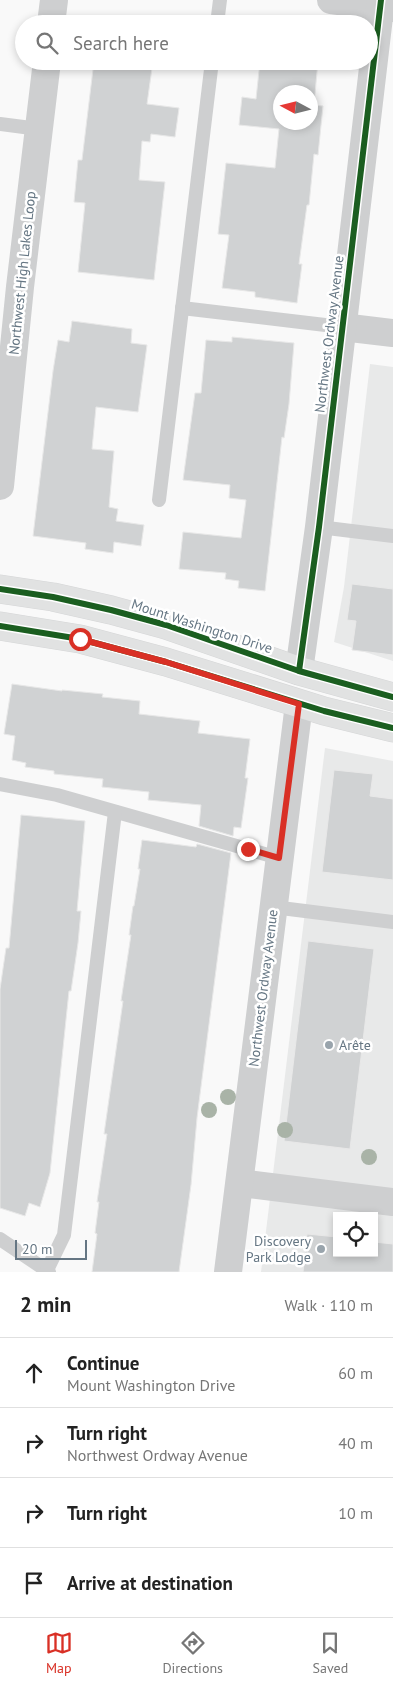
<!DOCTYPE html>
<html lang="en">
<head>
<meta charset="utf-8">
<style>
	:root { --surface:#fff; --page:#f6f6f6; --text:#222; --muted:#767676; --line:#e0e0e0; --accent:#d93025 }
	body { margin:0; font-family:"PT Sans",sans-serif; background:var(--page); color:var(--text) }
	.controls { position:absolute; right:15px; bottom:15px; display:grid; overflow:hidden; border-radius:0px; box-shadow:0 2px 8px #0003 }
	.controls button { width:45px; height:45px; display:grid; place-items:center; padding:0; border:0; border-bottom:1px solid var(--line); background:var(--surface); color:var(--text); font:25px sans-serif }
	.compass { position:absolute; left:273px; top:85px; width:45px; height:45px; border-radius:50%; background:var(--surface); box-shadow:0 2px 8px #0003; rotate:277deg }
	.scale { position:absolute; left:15px; bottom:12px; width:72px; box-sizing:border-box; padding-left:5px; border:2px solid #657683; border-top:0; font-size:14px; line-height:18px; white-space:nowrap; color:#657683; -webkit-text-stroke:4px #fff; paint-order:stroke }
	.stop { position:absolute; width:15px; height:15px; margin:-11px; border:4px solid #d93025; border-radius:50%; background:#fff }
	.stop.end { background:#d93025; border-color:#fff; box-shadow:0 1px 5px #0008 }
	.list { margin:0; padding:0; list-style:none }
	h2 { display:flex; justify-content:space-between; align-items:center; height:65px; margin:0; padding:0 20px; font-size:21px }
	h2 small { font-size:16px; font-weight:400; color:var(--muted) }
	.list li { display:grid; grid-template-columns:32px 1fr auto; gap:15px; align-items:center; box-sizing:border-box; height:70px; padding:0 20px; border-top:1px solid var(--line) }
	.list b { display:block; font-size:19px; white-space:nowrap }
	.list p { margin:0; font-size:16px; white-space:nowrap; color:var(--muted) }
	.list em { font-size:16px; font-style:normal; color:var(--muted) }
	.icon { flex:none; width:28px; height:28px; fill:none; stroke:currentColor; stroke-width:2; stroke-linecap:round; stroke-linejoin:round }
	.map { position:relative; flex:none; width:393px; height:1272px; overflow:hidden }
	.search { position:absolute; background:var(--surface); box-shadow:0 2px 8px #0003; left:15px; right:15px; top:15px; height:55px; display:flex; align-items:center; gap:12px; box-sizing:border-box; padding:0 18px; border-radius:28px; color:var(--muted); font-size:19px }
	.sheet { height:345px; background:var(--surface) }
	nav { display:flex; justify-content:space-around; align-items:center; box-sizing:border-box; height:70px; border-top:1px solid var(--line); background:var(--surface); font-size:14px; color:var(--muted) }
	nav a { display:grid; justify-items:center; gap:2px }
	nav .on { color:var(--accent) }
	.map>svg:first-child { display:block }
	.built { fill:#e8e9e9; fill-rule:evenodd }
	.building { fill:#d0d2d3; stroke:#e8e8e8; fill-rule:evenodd }
	.lines { fill:none; stroke-linecap:round; stroke-linejoin:round }
	.secondary-casing { stroke:#d5d6d7; stroke-width:29 }
	.lane { stroke:#cecfd0; stroke-width:14 }
	.street { stroke:#cecfd0; stroke-width:28 }
	.secondary { stroke:#e1e2e2; stroke-width:28 }
	.cycleway-casing { stroke:#fff; stroke-width:9 }
	.cycleway { stroke:#1b5e20; stroke-width:6 }
	.tree { fill:#a9b3a7 }
	.route { stroke:#d93025; stroke-width:6 }
	.poi-dot { fill:#99a4ac; stroke:#fff; stroke-width:2 }
	.labels { text-anchor:middle; dominant-baseline:central; stroke-width:5; stroke-linejoin:round; paint-order:stroke }
	.street-label { font-size:14px; fill:#657683; stroke:#fff }
	.poi-label { font-size:14px; fill:#657683; stroke:#fff; text-anchor:start }
</style>
</head>
<body>
<div class="map">
<svg width="393" height="1272" viewBox="0 0 393 1272">
	<rect width="100%" height="100%" fill="#f9f9f9"/>
	<g class="built">
		<polygon points="370,364 393,367 393,661 334,642 344,587"/>
		<path d="M325 748 393 761V1272H261ZM337 1216H374V1253H337Z"/>
	</g>
	<g class="building">
		<polygon points="94,61 153,61 147,104 179,108 175,137 151,134 150,142 142,141 139,180 165,182 154,280 78,272 85,203 74,202 78,160 82,160"/>
		<path d="M260 61H318L314 105 323 106 318 155 314 154 309 205H307L299 264H302L297 303 255 297V292L222 288 229 235 218 234 226 163 275 168 279 129 239 125 242 97 256 99ZM280 92H310V122H280Z"/>
		<polygon points="72,321 132,329 131,343 147,345 138,412 96,407 92,449 114,451 109,507 118,509 116,521 144,525 141,546 114,542 113,553 85,549 86,543 33,536 53,371 58,340 69,342"/>
		<polygon points="232,337 294,343 289,404 284,438 282,437 265,591 238,588 239,581 225,579 226,573 179,569 183,532 241,538 246,500 229,498 230,485 183,480 195,393 201,393 206,340 232,342"/>
		<polygon points="352,584 393,589 393,655 352,650 356,621 347,620"/>
		<polygon points="12,684 62,691 62,690 103,694 102,697 140,701 139,714 200,721 198,733 250,739 245,778 248,778 241,828 234,827 233,836 199,826 201,805 148,800 149,792 102,787 103,779 54,774 54,771 25,767 26,763 12,760 15,736 4,734"/>
		<polygon points="334,770 373,774 370,796 393,799 393,880 322,872"/>
		<polygon points="21,815 85,821 77,911 81,911 78,943 71,991 69,991 50,1173 40,1207 29,1203 25,1216 0,1208 0,989 6,948 9,948"/>
		<polygon points="142,840 196,847 197,844 231,853 197,1118 191,1185 179,1272 92,1272 97,1234 95,1233 99,1202 97,1202 107,1134 104,1134 123,1001 121,1001 131,935 129,935 133,906 134,906 140,869 138,869"/>
		<polygon points="308,941 374,949 350,1149 284,1141"/>
		<polygon points="307,1234 337,1237 337,1253 374,1253 374,1242 393,1244 393,1272 303,1272"/>
	</g>
	<g class="lines">
		<defs>
			<g id="secondary">
				<polyline points="0,589 53,597 111,610 166,625 299,671 393,697"/>
				<polyline points="0,626 80,639 166,662 324,711 393,728"/>
			</g>
		</defs>
		<use href="#secondary" class="secondary-casing"/>
		<g class="lane">
			<polyline points="217,24 220,0"/>
			<polyline points="0,124 39,129"/>
			<polyline points="182,308 342,327"/>
			<polyline points="159,500 212,61"/>
			<polyline points="319,527 393,536"/>
			<polyline points="0,784 57,795 279,858"/>
			<polyline points="273,907 393,922"/>
			<polyline points="0,1239 49,1272"/>
			<polyline points="47,1270 64,1235 115,812"/>
		</g>
		<g class="street">
			<polyline points="331,0 393,8"/>
			<polyline points="51,24 54,0"/>
			<polyline points="342,327 393,333"/>
			<polyline points="0,486 20,287 47,61"/>
			<polyline points="299,671 319,527 381,0"/>
			<polyline points="240,1183 393,1202"/>
			<polyline points="228,1272 299,704"/>
		</g>
		<use href="#secondary" class="secondary"/>
		<defs>
			<g id="cycleway">
				<polyline points="0,589 53,597 111,610 166,625 299,671 393,697"/>
				<polyline points="0,626 80,639 166,662 324,711 393,728"/>
				<polyline points="299,671 319,527 381,0"/>
			</g>
		</defs>
		<use href="#cycleway" class="cycleway-casing"/>
		<use href="#cycleway" class="cycleway"/>
	</g>
	<g class="tree">
		<circle cx="228" cy="1097" r="8"/>
		<circle cx="209" cy="1110" r="8"/>
		<circle cx="285" cy="1130" r="8"/>
		<circle cx="369" cy="1157" r="8"/>
	</g>
	<g class="lines">
		<polyline class="route" points="80,639 166,662 299,704 279,858 248,849"/>
	</g>
	<g class="poi-dot">
		<circle cx="329" cy="1045" r="5"/>
		<circle cx="321" cy="1249" r="5"/>
	</g>
	<g class="labels">
		<g class="street-label">
			<text transform="translate(22 273) rotate(-84)">Northwest High Lakes Loop</text>
			<text transform="translate(329 334) rotate(-83)">Northwest Ordway Avenue</text>
			<text transform="translate(202 626) rotate(18)">Mount Washington Drive</text>
			<text transform="translate(263 988) rotate(-83)">Northwest Ordway Avenue</text>
		</g>
		<g class="poi-label">
			<text x="339" y="1045">Arête</text>
			<text x="311" y="1241" text-anchor="end">Discovery<tspan x="311" dy="16">Park Lodge</tspan></text>
		</g>
	</g>
</svg>
<div class="controls">
<button><svg class="icon" aria-label="locate" viewBox="0 0 24 24"><circle cx="12" cy="12" r="6"/><path d="M12 2v4M12 18v4M2 12h4M18 12h4"/></svg></button>
</div>
<svg class="compass" viewBox="-18 -18 36 36"><path d="M0-13l5 13h-10z" fill="#e53935"/><path d="M0 13l5-13h-10z" fill="#767676"/></svg>
<div class="scale">20 m</div>
<div class="stop" style="left:80px;top:639px"></div>
<div class="stop end" style="left:248px;top:849px"></div>
<div class="search"><svg class="icon" aria-label="search" viewBox="0 0 24 24"><circle cx="10" cy="10" r="6"/><path d="M15 15l6 6"/></svg>Search here</div>
</div>
<section class="sheet">
<h2>2 min<small>Walk · 110 m</small></h2>
<ul class="list">
<li><svg class="icon" aria-label="ahead" viewBox="0 0 24 24"><path d="M12 20V5M6 11l6-6 6 6"/></svg><div><b>Continue</b><p>Mount Washington Drive</p></div><em>60 m</em></li>
<li><svg class="icon" aria-label="right" viewBox="0 0 24 24"><path d="M7 20v-9h11M14 6l5 5-5 5"/></svg><div><b>Turn right</b><p>Northwest Ordway Avenue</p></div><em>40 m</em></li>
<li><svg class="icon" aria-label="right" viewBox="0 0 24 24"><path d="M7 20v-9h11M14 6l5 5-5 5"/></svg><div><b>Turn right</b></div><em>10 m</em></li>
<li><svg class="icon" aria-label="arrive" viewBox="0 0 24 24"><path d="M6 21V4h12l-3 4 3 4H6"/></svg><div><b>Arrive at destination</b></div></li>
</ul>
</section>
<nav>
<a class="on"><svg class="icon" aria-label="map" viewBox="0 0 24 24"><path d="M3 6l6-2 6 2 6-2v14l-6 2-6-2-6 2zM9 4v14M15 6v14"/></svg>Map</a>
<a><svg class="icon" aria-label="directions" viewBox="0 0 24 24"><path d="M12 3l9 9-9 9-9-9zM9 14v-3h6M13 9l2 2-2 2"/></svg>Directions</a>
<a><svg class="icon" aria-label="saved" viewBox="0 0 24 24"><path d="M7 4h10v16l-5-4-5 4z"/></svg>Saved</a>
</nav>
</body>
</html>
